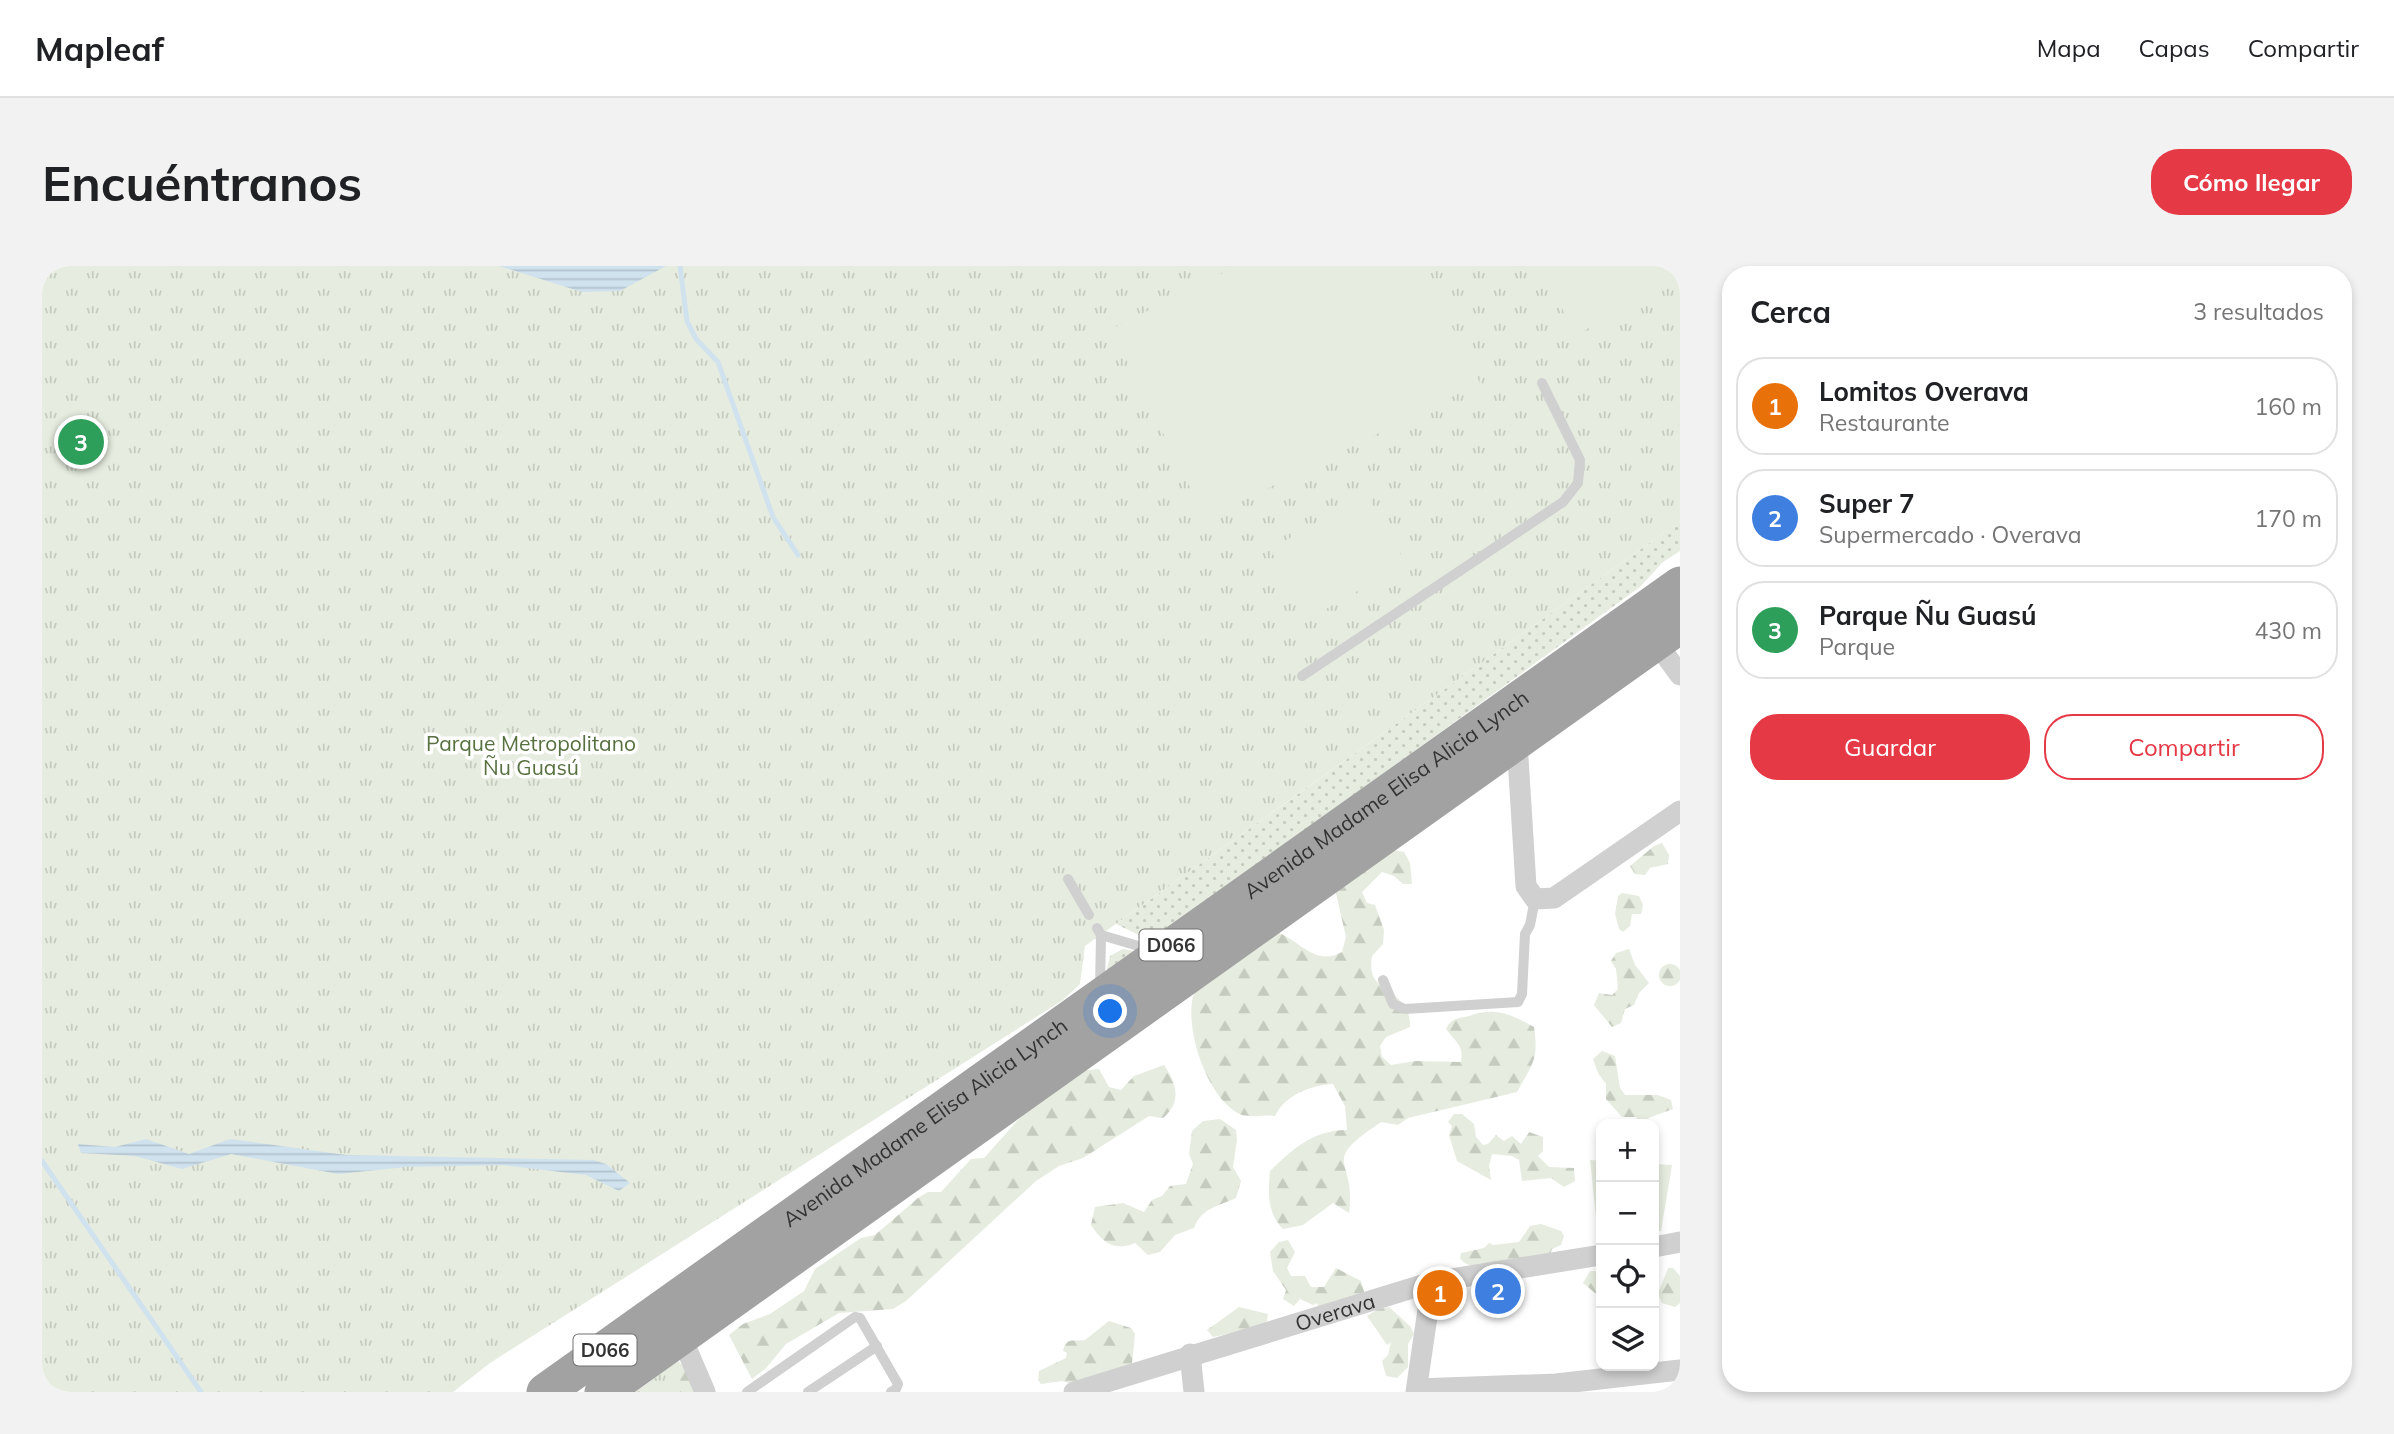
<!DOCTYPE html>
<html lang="es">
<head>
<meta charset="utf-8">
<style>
	:root { --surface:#fff; --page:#f2f2f2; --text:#202124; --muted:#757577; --line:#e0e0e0; --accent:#e63946 }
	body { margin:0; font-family:Mulish,sans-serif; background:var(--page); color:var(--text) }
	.controls { position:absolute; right:21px; bottom:21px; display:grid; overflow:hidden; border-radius:14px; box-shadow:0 4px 10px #0003 }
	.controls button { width:63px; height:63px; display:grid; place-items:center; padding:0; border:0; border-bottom:2px solid var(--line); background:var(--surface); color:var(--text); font:35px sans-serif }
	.you { position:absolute; left:1069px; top:746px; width:24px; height:24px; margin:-18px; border:5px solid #fff; border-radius:50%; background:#1a73e8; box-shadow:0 0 0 10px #1a73e833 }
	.badge { display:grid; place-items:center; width:46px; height:46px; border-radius:50%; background:var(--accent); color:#fff; font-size:23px; font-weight:700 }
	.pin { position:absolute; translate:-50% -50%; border:4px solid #fff; box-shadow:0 2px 7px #0006 }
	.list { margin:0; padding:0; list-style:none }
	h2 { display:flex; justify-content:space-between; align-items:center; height:91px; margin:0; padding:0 28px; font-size:30px }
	h2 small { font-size:23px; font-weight:400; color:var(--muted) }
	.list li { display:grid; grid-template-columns:46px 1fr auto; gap:21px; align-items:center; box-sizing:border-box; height:98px; margin:0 14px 14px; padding:0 14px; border:2px solid var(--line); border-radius:28px }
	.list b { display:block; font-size:26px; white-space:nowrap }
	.list p { margin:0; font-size:23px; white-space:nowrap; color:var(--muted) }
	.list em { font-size:23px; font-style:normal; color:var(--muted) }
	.actions { display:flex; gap:14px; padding:21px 28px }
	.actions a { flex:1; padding:16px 0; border:2px solid var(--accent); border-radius:28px; text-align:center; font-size:24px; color:var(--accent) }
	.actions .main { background:var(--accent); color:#fff }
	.icon { flex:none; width:38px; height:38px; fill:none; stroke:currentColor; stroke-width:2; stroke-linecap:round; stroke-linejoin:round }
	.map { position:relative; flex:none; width:1638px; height:1126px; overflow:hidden; border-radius:28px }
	header { display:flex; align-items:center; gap:42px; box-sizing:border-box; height:98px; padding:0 35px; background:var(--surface); border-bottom:2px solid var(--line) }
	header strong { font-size:33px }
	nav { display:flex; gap:38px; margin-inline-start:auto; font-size:24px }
	.intro { display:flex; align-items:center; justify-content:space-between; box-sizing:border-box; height:168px; padding:0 42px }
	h1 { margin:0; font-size:49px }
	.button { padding:18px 32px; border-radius:28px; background:var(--accent); color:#fff; font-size:24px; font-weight:700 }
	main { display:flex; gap:42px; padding:0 42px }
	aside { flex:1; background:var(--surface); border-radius:28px; box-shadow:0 4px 10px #0003 }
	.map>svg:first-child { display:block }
	.grass { fill:url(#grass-dots) }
	.forest { fill:url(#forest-firs) }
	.park { fill:url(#park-tufts) }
	.pitch { fill:#e6ecdf }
	.water { fill:url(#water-rules) }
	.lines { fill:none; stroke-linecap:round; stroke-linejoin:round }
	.stream { stroke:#cfe2ee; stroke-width:5 }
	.service { stroke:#d0d0d0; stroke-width:10 }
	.minor { stroke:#d0d0d0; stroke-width:21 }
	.trunk { stroke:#a2a2a2; stroke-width:37 }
	.labels { text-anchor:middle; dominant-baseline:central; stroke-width:7; stroke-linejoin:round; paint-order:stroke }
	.shield { fill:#fff; stroke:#707070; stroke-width:2 }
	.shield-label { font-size:19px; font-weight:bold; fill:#333 }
	.park-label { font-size:21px; fill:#56703f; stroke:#fff }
	.street-label { font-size:21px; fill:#333; stroke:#fff }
</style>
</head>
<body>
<header>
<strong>Mapleaf</strong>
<nav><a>Mapa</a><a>Capas</a><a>Compartir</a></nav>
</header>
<div class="intro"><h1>Encuéntranos</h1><a class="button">Cómo llegar</a></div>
<main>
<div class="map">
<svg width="1638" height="1126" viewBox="0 0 1638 1126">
	<defs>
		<pattern id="grass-dots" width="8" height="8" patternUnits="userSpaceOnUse" patternTransform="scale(1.75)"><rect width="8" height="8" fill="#e6ecdf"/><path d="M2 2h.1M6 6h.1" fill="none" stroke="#c6cbc0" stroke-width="1.8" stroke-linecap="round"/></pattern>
		<pattern id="forest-firs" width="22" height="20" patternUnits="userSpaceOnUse" patternTransform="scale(1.75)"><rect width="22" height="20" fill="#e6ecdf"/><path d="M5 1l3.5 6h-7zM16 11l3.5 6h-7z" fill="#c6cbc0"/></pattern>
		<pattern id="park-tufts" width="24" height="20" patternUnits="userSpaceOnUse" patternTransform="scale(1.75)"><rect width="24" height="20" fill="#e6ecdf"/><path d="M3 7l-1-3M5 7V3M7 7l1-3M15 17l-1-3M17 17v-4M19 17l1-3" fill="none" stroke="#c6cbc0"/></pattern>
		<pattern id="water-rules" width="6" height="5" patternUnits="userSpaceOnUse" patternTransform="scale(1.75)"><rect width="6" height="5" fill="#cfe2ee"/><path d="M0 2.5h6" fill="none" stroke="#b2c2cd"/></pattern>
	</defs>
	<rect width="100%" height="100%" fill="#fff"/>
	<g class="grass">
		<polygon points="1638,255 1638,285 1621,296 1598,321 1118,670 1101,671 1074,658"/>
		<polygon points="1081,683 1097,686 1063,711 1068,690"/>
	</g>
	<g class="forest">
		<polygon points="1620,577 1627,589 1626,598 1608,602 1603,609 1593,608 1588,600 1612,580"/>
		<path d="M1351 584 1362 586 1368 597 1370 618H1361L1352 610 1340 606 1320 626 1325 637 1333 639 1342 664 1341 678 1330 690C1322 732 1369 719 1368 761L1344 771 1338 780 1340 791 1349 799 1374 795 1419 796C1422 778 1413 776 1404 763 1410 751 1416 753 1427 750 1454 741 1466 747 1492 761 1497 795 1490 798 1475 826L1366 852 1356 859 1339 856C1275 899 1315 890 1307 947L1291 937 1261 959 1241 963C1225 946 1226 928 1228 905 1251 883 1271 864 1305 864L1303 840 1291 818C1269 819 1243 829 1233 850 1223 848 1209 852 1200 849 1165 835 1141 760 1152 727L1235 666C1258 675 1274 701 1300 686L1304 671 1293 623Z"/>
		<polygon points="1580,627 1597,630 1601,639 1599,648 1590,648 1588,660 1581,666 1577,663 1573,648 1576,630"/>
		<polygon points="1587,683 1593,699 1607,717 1597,727 1592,739 1583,743 1579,757 1570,761 1552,739 1557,727 1570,729 1576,723 1574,703 1569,695 1574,687"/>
		<circle cx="1628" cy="709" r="11"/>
		<polygon points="1560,785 1573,790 1578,822 1583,829 1616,829 1629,834 1631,843 1606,852 1610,858 1598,858 1594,851 1580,851 1564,833 1564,818 1556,807 1551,793"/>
		<path d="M1122 799C1135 818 1140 836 1121 852L1107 850 1041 892 1017 900 994 915 864 1035 851 1043 797 1047 744 1078 724 1102 710 1113 687 1069 701 1058 728 1048 762 1025 773 1003 819 972 833 969 876 932 886 926H899L929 893 942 892 1018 807 1057 803 1067 821 1079 824 1092 810Z"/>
		<polygon points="1412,848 1420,848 1432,858 1434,871 1441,879 1446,878 1454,869 1462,875 1470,870 1479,878 1487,866 1501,871 1501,885 1496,890 1507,901 1532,902 1533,915 1522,921 1509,912 1480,915 1477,894 1470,890 1450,888 1447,900 1449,914 1415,895 1407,869 1410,860 1406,856"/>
		<path d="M1178 853 1194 864 1195 874 1191 901 1199 915 1194 932C1177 940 1159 942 1152 962L1133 969 1118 986 1106 989 1093 977C1072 986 1060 976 1049 959L1053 941 1081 937 1102 946 1110 934 1120 930 1128 920 1144 918 1151 898 1147 888 1150 865 1161 855Z"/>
		<path d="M1499 958 1519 965 1522 970 1519 979 1510 983 1508 989C1489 993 1430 1012 1418 992L1419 987 1442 982 1447 977 1451 979 1477 976 1488 960Z"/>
		<polygon points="1246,974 1253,986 1245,1002 1249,1010 1263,1010 1269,1021 1282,1021 1294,1002 1319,1015 1324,1032 1278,1046 1275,1037 1271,1039 1258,1033 1252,1040 1241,1033 1244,1024 1231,1005 1228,986 1237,976"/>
		<polygon points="1626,1002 1631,1002 1638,1010 1638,1037 1633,1041 1620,1037 1616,1028"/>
		<polygon points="1548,1005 1559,1005 1559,1027 1553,1027 1541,1017"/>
		<polygon points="1197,1041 1226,1048 1224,1060 1171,1071 1165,1064"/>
		<polygon points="1347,1041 1368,1060 1372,1068 1366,1078 1366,1101 1355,1112 1344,1110 1340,1095 1346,1089 1349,1076 1345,1079 1325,1050 1336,1043"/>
		<path d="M1067 1055 1089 1062 1093 1068 1089 1107 1029 1118 1020 1115 999 1118 996 1114 997 1105 1024 1092 1025 1087 1021 1085C1024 1070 1032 1076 1043 1074Z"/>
		<polygon points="633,1092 646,1105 660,1126 594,1126 604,1120"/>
	</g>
	<g class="park">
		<polygon points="0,0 1638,0 1638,255 1043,680 1038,718 1021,734 448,1097 411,1126 0,1126"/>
		<polygon points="619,1108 633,1112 639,1126 593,1126"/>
	</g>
	<g class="pitch">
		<polygon points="1195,0 1380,0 1438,117 1164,253 1069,63"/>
		<polygon points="1499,0 1638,0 1638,16 1533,69"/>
		<polygon points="1325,229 1364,298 1266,353 1228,283"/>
		<polygon points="1548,894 1559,895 1559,969 1556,970"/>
		<polygon points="1612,898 1630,899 1619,965 1612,966"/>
	</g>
	<g class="water">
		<polygon points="457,0 624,0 578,25 540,26"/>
		<polygon points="104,873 147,888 188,873 304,889 551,894 564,898 588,917 577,925 544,909 460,899 364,901 296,908 189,888 140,903 93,890 39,887 36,878 73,881"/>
	</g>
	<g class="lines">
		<g class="stream">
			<polyline points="638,0 645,55 654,73 676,96 731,251 756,289"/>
			<polyline points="0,895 159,1126"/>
		</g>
		<g class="service">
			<polyline points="1260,410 1521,236 1536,217 1538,194 1500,117"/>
			<polyline points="1026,613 1047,649"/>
			<polyline points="1055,662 1059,669 1058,723"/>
			<polyline points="1059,669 1110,684"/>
			<polyline points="1341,714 1351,738 1363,743 1476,736 1480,728 1483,668 1488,659 1493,633"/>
			<polyline points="705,1126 813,1051 818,1052 856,1118 854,1123 849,1126"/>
			<polyline points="766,1126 835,1080"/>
		</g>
		<g class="minor">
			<polyline points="1614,376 1638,409"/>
			<polyline points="1475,476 1484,620 1493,633 1512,632 1638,545"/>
			<polyline points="1612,981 1638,976"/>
			<polyline points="639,1070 663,1126"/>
			<polyline points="1148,1088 1152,1126"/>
			<polyline points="1375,1123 1514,1118 1638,1104"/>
			<path id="s1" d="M1032 1126 1390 1016 1559 989"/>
			<polyline points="1374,1126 1390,1016"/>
		</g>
		<g class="trunk">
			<path id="s2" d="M503 1126 1638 319"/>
			<polyline points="561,1126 1638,359"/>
		</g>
	</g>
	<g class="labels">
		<g class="shield">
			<rect x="1097.5" y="663.5" width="63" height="31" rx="5"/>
			<rect x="531.5" y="1068.5" width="63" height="31" rx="5"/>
		</g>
		<g class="shield-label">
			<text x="1129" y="679">D066</text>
			<text x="563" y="1084">D066</text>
		</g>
		<g class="park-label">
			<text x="489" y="477">Parque Metropolitano<tspan x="489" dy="24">Ñu Guasú</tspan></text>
		</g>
		<g class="street-label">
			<text stroke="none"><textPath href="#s2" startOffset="1032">Avenida Madame Elisa Alicia Lynch</textPath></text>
			<text stroke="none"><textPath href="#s2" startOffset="466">Avenida Madame Elisa Alicia Lynch</textPath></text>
			<text stroke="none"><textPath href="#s1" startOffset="273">Overava</textPath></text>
		</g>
	</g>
</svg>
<div class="controls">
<button>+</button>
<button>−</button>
<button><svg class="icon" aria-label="locate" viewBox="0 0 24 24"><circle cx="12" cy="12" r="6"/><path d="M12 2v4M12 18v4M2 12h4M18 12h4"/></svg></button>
<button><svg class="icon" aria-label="layers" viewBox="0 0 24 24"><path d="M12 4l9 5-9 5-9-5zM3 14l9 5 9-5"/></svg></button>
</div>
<div class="you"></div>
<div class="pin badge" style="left:1398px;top:1027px;background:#e8710a">1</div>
<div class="pin badge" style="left:1456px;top:1025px;background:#3f7fe0">2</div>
<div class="pin badge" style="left:39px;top:176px;background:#2e9e5b">3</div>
</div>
<aside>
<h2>Cerca<small>3 resultados</small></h2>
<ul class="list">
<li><span class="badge" style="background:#e8710a">1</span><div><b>Lomitos Overava</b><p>Restaurante</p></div><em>160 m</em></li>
<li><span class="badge" style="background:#3f7fe0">2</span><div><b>Super 7</b><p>Supermercado · Overava</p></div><em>170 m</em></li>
<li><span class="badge" style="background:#2e9e5b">3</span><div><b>Parque Ñu Guasú</b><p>Parque</p></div><em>430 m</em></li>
</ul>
<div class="actions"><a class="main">Guardar</a><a>Compartir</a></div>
</aside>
</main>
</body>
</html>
